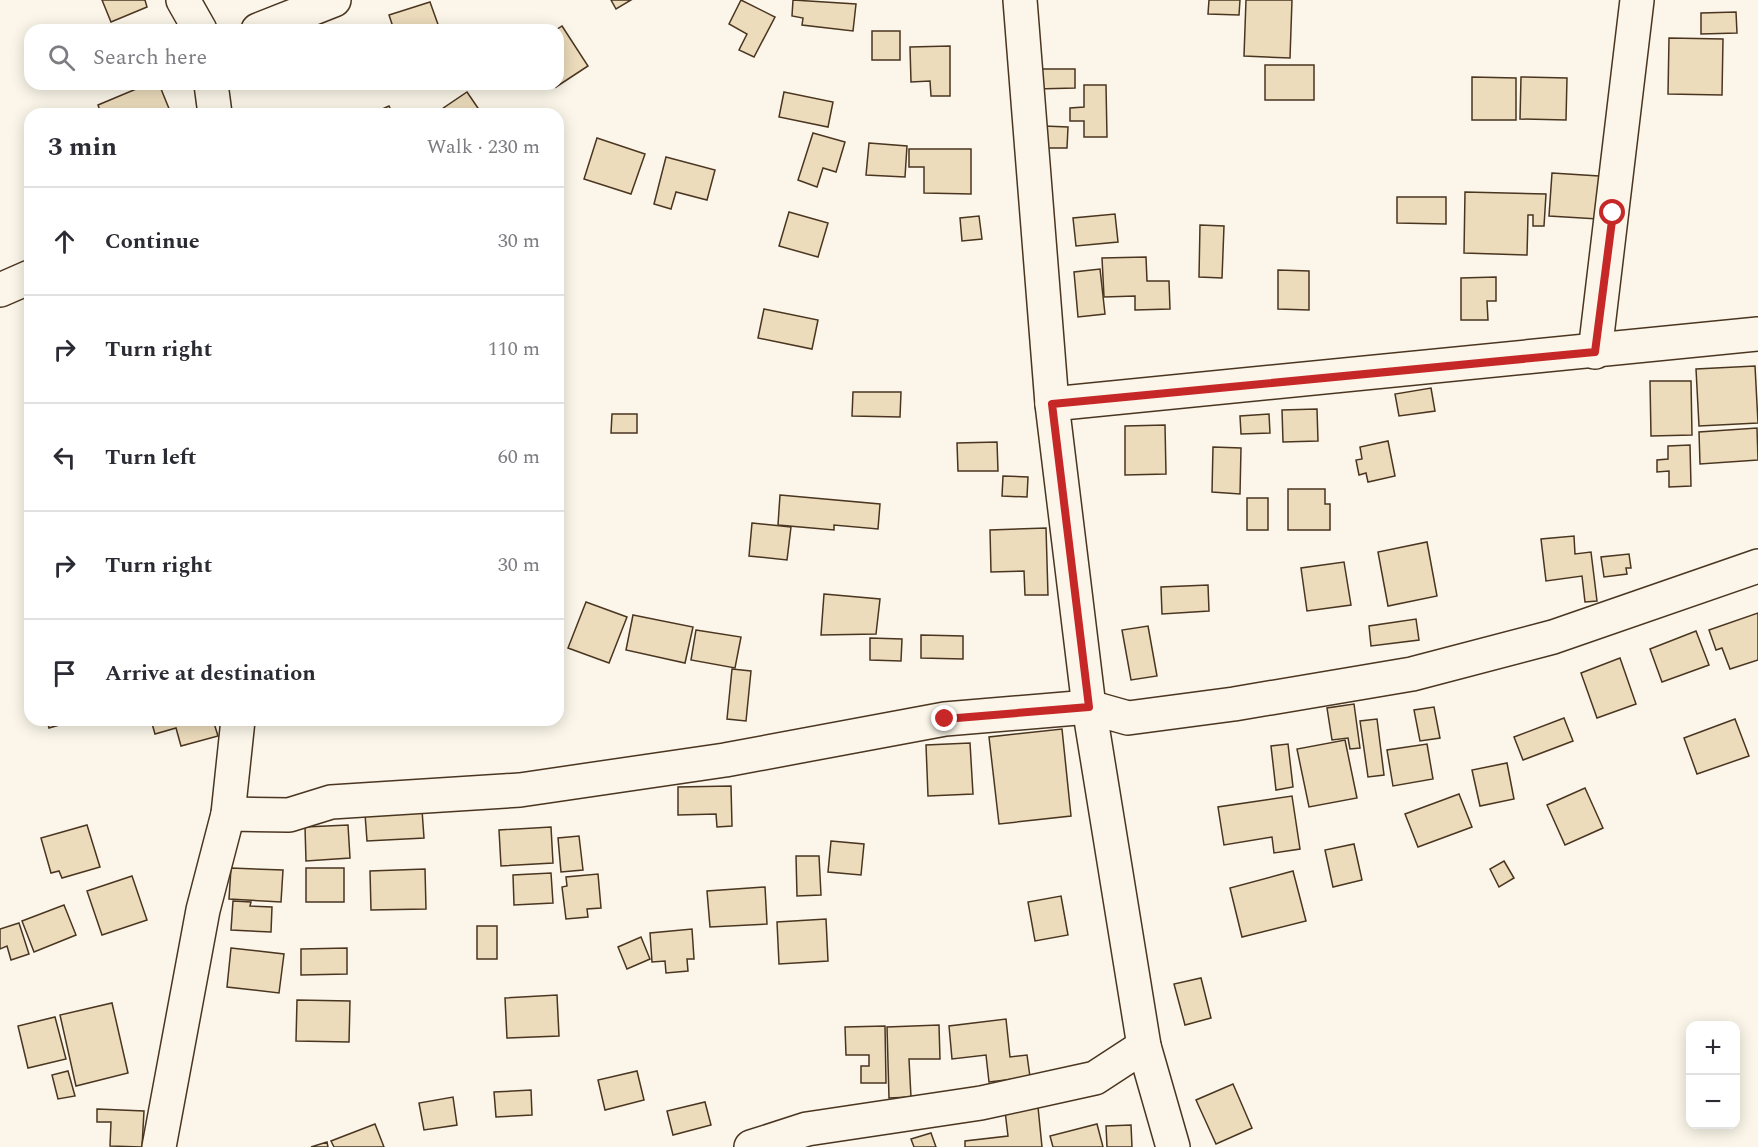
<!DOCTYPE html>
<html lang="en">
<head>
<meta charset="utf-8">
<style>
	:root { --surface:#fff; --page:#f2f2f3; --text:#2b2b33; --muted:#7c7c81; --line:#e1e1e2 }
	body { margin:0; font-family:Spectral,serif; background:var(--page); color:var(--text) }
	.controls { position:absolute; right:18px; bottom:18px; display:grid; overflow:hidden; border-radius:12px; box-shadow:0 3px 15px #0003 }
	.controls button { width:54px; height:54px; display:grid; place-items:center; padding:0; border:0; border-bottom:2px solid var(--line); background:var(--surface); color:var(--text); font:30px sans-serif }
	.stop { position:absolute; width:18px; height:18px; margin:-14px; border:4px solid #c62828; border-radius:50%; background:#fff }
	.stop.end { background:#c62828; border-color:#fff; box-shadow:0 2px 6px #0008 }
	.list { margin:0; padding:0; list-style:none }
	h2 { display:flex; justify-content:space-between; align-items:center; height:78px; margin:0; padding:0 24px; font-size:26px }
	h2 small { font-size:20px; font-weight:400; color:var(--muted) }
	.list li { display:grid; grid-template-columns:39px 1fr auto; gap:18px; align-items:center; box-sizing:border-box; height:108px; padding:0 24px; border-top:2px solid var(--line) }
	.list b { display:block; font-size:22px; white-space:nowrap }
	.list em { font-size:20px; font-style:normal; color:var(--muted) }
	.icon { flex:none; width:33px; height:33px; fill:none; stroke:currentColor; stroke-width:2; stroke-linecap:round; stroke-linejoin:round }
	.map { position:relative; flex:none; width:1758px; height:1147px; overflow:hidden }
	.search { position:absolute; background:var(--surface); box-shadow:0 3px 15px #0003; left:24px; top:24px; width:540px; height:66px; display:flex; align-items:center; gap:15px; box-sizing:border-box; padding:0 21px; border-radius:18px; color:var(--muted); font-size:22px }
	.panel { position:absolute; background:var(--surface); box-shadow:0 3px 15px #0003; left:24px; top:108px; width:540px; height:618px; border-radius:18px }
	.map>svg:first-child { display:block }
	.building { fill:#ecdcbc; stroke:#4a3520; stroke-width:1.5 }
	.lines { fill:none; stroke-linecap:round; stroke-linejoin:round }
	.minor-casing { stroke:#4a3520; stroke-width:36 }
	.minor { stroke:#fbf6e9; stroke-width:33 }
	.route { stroke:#c62828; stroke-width:8 }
</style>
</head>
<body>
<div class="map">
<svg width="1758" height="1147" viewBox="0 0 1758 1147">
	<rect width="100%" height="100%" fill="#fbf6e9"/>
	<g class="building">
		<polygon points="102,0 145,0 147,7 111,22"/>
		<polygon points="611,0 631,0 616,9"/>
		<polygon points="741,0 775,17 754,57 739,50 747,34 729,24"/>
		<polygon points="793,0 856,4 853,31 802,25 803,18 792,16"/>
		<polygon points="1209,0 1240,0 1239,15 1208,14"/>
		<polygon points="1246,0 1292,0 1290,58 1244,56"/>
		<polygon points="430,2 440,30 394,30 389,15"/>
		<polygon points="1736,12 1737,33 1701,34 1701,13"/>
		<polygon points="562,26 588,66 556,87 556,30"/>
		<rect x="872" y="31" width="28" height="29"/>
		<polygon points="1669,38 1723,39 1722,95 1668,94"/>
		<polygon points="950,46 950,96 931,96 930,81 911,82 910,47"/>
		<rect x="1265" y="65" width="49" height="35"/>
		<polygon points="1036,69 1075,69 1075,88 1036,89"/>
		<polygon points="1472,77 1516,78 1516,120 1472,120"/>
		<polygon points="1521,77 1567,78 1566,120 1520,119"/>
		<polygon points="148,84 159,84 170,111 162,114 101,114 98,105"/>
		<polygon points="1084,85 1106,85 1107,137 1084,137 1084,121 1070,121 1070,108 1084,107"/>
		<polygon points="467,92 482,114 441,114 439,111"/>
		<polygon points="784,92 833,102 828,127 779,117"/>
		<polygon points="389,106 393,114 371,114"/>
		<polygon points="1044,126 1068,127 1067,148 1044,148"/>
		<polygon points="813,133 845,142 836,172 823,168 817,187 798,180"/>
		<polygon points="597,138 645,154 631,194 584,179"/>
		<polygon points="869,143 907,146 905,177 866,175"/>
		<polygon points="909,149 971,149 971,194 924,193 924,167 909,167"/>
		<polygon points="666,157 715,170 707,200 676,192 671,209 654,204"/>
		<polygon points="1552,173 1599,176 1598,219 1549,216"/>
		<polygon points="1465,192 1546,194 1544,226 1533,226 1533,215 1528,215 1527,255 1464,253"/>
		<polygon points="1397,197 1446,197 1446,224 1397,223"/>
		<polygon points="789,212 828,223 818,257 779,246"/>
		<polygon points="1115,214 1118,242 1076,246 1073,218"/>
		<polygon points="979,216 982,239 962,241 960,218"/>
		<polygon points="1200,225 1224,226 1222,278 1199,277"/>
		<polygon points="1146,257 1147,281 1169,281 1170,309 1135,310 1135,296 1104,297 1102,258"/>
		<polygon points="1100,269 1105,314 1078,317 1074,272"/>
		<polygon points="1278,270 1309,271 1309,310 1278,309"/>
		<polygon points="1496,277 1496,301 1487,301 1488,320 1461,320 1461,278"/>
		<polygon points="764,309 818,320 812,349 758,338"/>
		<polygon points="1755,366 1758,423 1699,426 1696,369"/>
		<polygon points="1650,381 1691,381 1692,435 1651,436"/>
		<polygon points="1431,388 1435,411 1399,416 1395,394"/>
		<polygon points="853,392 901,392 900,417 852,416"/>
		<polygon points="1317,409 1318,441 1283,442 1282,410"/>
		<polygon points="612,414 637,414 637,433 611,433"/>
		<polygon points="1269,414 1270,433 1241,434 1240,416"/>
		<polygon points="1165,425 1166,474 1125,475 1125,426"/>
		<polygon points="1757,428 1758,460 1700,464 1699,432"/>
		<polygon points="1388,441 1395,476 1368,482 1366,473 1359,475 1356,460 1362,459 1360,447"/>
		<polygon points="997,442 998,471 958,471 957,443"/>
		<polygon points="1690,445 1691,486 1669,487 1669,471 1657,472 1657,460 1668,459 1668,446"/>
		<polygon points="1213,447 1241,448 1240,494 1212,492"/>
		<polygon points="1003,476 1028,477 1027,497 1002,496"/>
		<polygon points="1288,489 1325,489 1325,504 1330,504 1330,530 1288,530"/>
		<polygon points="780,495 880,504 878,529 834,525 834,530 778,525"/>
		<rect x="1247" y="498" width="21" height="32"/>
		<polygon points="752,523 791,527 787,560 749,556"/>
		<polygon points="1046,528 1048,595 1025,595 1024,571 991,572 990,530"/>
		<polygon points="1574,536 1575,554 1591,552 1597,601 1585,602 1582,576 1546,581 1541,539"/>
		<polygon points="1427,542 1437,596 1388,606 1378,552"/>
		<polygon points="1629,554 1631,568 1626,568 1627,574 1604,577 1601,557"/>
		<polygon points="1344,562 1351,605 1307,611 1301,568"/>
		<polygon points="1208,585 1209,611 1162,614 1161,587"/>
		<polygon points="824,594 880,599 876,634 821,635"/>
		<polygon points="586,602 627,617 609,663 568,648"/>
		<polygon points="1758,613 1758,660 1730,669 1722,648 1716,650 1709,630"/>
		<polygon points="633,615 693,627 685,663 626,650"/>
		<polygon points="1416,619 1419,640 1371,646 1369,626"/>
		<polygon points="1148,626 1157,676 1131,680 1122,630"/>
		<polygon points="696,630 741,637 735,668 691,660"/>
		<polygon points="1696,631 1709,665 1662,682 1650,649"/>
		<polygon points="921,635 963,636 963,659 921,658"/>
		<polygon points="870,638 902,639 901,661 870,660"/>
		<polygon points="1620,658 1636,704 1597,718 1581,673"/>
		<polygon points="732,669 751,671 746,721 727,719"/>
		<polygon points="1354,704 1360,748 1350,749 1348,738 1332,740 1327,708"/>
		<polygon points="1434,707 1440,738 1420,741 1414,710"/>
		<polygon points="1564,718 1573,741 1523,760 1514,737"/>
		<polygon points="1377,719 1384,775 1368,777 1360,721"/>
		<polygon points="1735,719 1749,756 1697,774 1684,738"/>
		<polygon points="47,720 76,720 49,728"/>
		<polygon points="151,720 213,720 218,736 181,746 176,728 155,734"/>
		<polygon points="1062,729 1071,816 999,824 989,737"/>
		<polygon points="1345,740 1357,798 1309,807 1297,749"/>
		<polygon points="970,743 973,794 928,796 926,745"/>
		<polygon points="1288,744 1293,787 1276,790 1271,746"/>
		<polygon points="1427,744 1433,779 1393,786 1387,750"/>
		<polygon points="1507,763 1514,799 1480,806 1472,770"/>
		<polygon points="731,786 732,826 717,827 716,814 678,815 678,787"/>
		<polygon points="1585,788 1603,828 1565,845 1547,805"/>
		<polygon points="1459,794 1472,827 1418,847 1405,814"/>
		<polygon points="1292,796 1300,849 1274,853 1272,837 1224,845 1218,807"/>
		<polygon points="422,810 424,838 367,841 365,814"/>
		<polygon points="87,825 100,867 62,878 59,871 51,873 41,838"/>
		<polygon points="348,825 350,858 306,861 305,827"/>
		<polygon points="551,827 553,863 501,866 499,830"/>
		<polygon points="579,836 583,870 561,872 558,838"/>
		<polygon points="831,841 864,844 861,875 828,872"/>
		<polygon points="1354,844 1362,880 1333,887 1325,850"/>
		<polygon points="796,856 819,856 821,895 797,896"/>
		<polygon points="1504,861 1514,878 1499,887 1490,869"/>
		<polygon points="231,868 283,870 281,902 229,899"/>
		<rect x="306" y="868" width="38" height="34"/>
		<polygon points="425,869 426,909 371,910 370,871"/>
		<polygon points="1293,871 1306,921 1242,937 1230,888"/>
		<polygon points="551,873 553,903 514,905 513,875"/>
		<polygon points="598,874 601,908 587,909 588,917 566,919 562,887 567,886 566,877"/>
		<polygon points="132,876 147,920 102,935 87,891"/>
		<polygon points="765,887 767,924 710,927 707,891"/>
		<polygon points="1061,896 1068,935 1035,941 1028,902"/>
		<polygon points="233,901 251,902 250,906 272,907 271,932 231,930"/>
		<polygon points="64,905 76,935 34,952 22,921"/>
		<polygon points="826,919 828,961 779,964 777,922"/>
		<polygon points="19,923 29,954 11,960 7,946 0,949 0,929"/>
		<rect x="477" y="926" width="20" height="33"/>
		<polygon points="692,929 694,959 687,959 688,971 666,973 665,961 652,962 650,933"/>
		<polygon points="641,937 650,959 627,969 618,947"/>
		<polygon points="231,948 284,954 279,993 227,987"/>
		<polygon points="347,948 347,974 301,975 301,949"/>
		<polygon points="1201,978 1211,1018 1185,1025 1174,984"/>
		<polygon points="557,995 559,1036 507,1038 505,998"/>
		<polygon points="297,1000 350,1001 349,1042 296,1041"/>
		<polygon points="112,1003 128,1073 76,1086 60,1015"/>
		<polygon points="55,1017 66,1059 28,1068 18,1026"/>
		<polygon points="1006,1019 1010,1057 1027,1055 1030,1077 989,1082 986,1055 952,1059 949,1026"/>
		<polygon points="939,1025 940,1059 909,1059 911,1097 889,1098 887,1027"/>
		<polygon points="885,1026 886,1083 861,1083 861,1066 869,1066 869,1055 846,1055 845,1027"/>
		<polygon points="68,1071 75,1096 58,1099 52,1075"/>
		<polygon points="637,1071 644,1100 605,1110 598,1080"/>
		<polygon points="1233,1084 1252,1128 1216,1144 1196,1100"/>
		<polygon points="531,1090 532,1115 496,1117 494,1092"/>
		<polygon points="453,1097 457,1125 424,1130 419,1103"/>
		<polygon points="705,1102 711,1125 673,1135 667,1111"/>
		<polygon points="1038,1107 1042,1147 965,1147 965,1141 1008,1136 1005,1111"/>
		<polygon points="97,1109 144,1111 142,1147 110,1146 111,1122 97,1122"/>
		<polygon points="375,1124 384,1147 334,1147 331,1141"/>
		<polygon points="1097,1124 1103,1147 1053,1147 1050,1136"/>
		<polygon points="1131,1125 1132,1147 1107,1147 1106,1126"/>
		<polygon points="931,1133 936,1147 914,1147 911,1139"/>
		<polygon points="327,1142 328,1147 311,1147"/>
	</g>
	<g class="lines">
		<defs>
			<g id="minor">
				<polyline points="183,0 200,30"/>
				<polyline points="1020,0 1052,404 1089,707 1144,1046 1173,1147"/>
				<polyline points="258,30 334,0"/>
				<polyline points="211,84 215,114"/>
				<polyline points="0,290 30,277"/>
				<polyline points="1595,352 1637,0"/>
				<polyline points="1052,404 1758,334"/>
				<polyline points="228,814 289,815 331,802 520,790 725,760 945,719 1089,707 1128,718 1234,704 1412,674 1553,637 1758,566"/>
				<polyline points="159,1147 203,910 228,814 238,720"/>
				<polyline points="751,1147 807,1129 981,1103 1095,1078 1144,1046"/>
			</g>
		</defs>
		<use href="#minor" class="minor-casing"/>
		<use href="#minor" class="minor"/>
	</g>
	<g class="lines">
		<polyline class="route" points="945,719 1089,707 1052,404 1595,352 1613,213"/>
	</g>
</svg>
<div class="controls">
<button>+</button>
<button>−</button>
</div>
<div class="stop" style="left:1613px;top:213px"></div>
<div class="stop end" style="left:945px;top:719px"></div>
<div class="search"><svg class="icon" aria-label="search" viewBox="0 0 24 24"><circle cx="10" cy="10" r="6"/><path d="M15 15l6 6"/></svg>Search here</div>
<section class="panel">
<h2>3 min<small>Walk · 230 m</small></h2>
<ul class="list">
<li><svg class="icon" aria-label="ahead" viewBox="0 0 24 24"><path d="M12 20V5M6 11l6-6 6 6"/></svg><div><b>Continue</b></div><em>30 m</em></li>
<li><svg class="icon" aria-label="right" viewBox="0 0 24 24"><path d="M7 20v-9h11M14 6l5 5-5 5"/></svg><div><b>Turn right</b></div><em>110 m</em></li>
<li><svg class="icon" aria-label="left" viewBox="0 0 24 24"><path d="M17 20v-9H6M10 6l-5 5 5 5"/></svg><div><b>Turn left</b></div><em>60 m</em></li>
<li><svg class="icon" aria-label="right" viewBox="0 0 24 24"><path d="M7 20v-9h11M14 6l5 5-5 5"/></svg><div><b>Turn right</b></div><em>30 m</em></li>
<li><svg class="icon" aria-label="arrive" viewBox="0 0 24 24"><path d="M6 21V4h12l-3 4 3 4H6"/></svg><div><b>Arrive at destination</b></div></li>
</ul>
</section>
</div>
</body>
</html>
